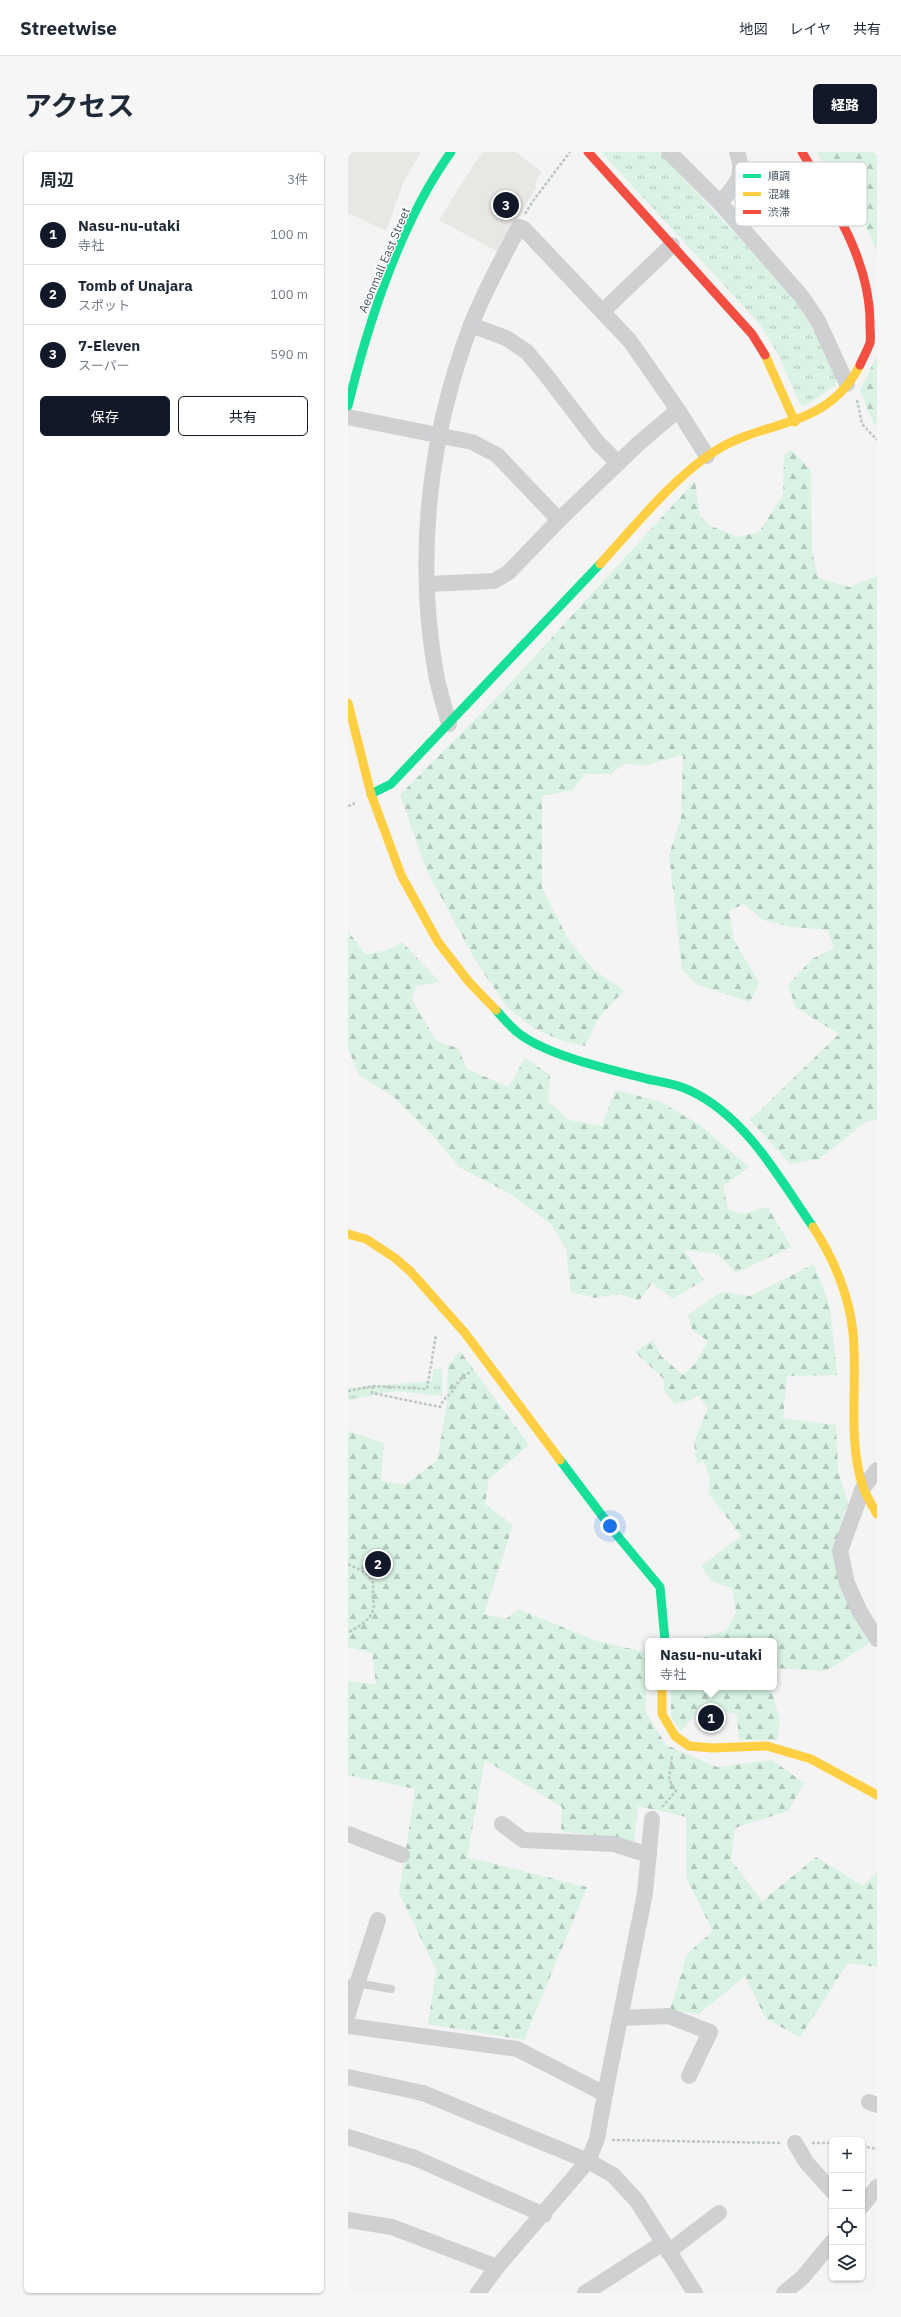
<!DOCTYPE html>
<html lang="ja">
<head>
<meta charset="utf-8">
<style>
	:root { --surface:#fff; --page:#f6f6f7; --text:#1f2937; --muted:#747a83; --line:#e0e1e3; --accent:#111827 }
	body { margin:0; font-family:"IBM Plex Sans","Noto Sans JP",sans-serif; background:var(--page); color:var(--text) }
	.controls { position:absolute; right:12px; bottom:12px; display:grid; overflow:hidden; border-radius:6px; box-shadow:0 1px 3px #0004 }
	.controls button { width:36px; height:36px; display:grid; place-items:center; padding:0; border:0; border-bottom:1px solid var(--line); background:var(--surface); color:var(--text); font:20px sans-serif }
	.you { position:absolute; left:262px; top:1374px; width:14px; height:14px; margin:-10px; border:3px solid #fff; border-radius:50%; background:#1a73e8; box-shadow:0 0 0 6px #1a73e833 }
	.badge { display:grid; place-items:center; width:26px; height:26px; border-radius:50%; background:var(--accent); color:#fff; font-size:13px; font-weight:700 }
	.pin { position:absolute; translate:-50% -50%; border:2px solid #fff; box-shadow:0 1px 4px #0006 }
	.popup { position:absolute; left:297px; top:1486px; width:132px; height:52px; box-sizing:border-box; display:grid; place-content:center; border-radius:6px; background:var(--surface); filter:drop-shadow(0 1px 3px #0005); font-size:13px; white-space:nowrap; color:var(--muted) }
	.popup b { font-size:15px; color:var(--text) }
	.popup::after { content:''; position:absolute; left:50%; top:100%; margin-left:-8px; border:8px solid transparent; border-top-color:var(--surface) }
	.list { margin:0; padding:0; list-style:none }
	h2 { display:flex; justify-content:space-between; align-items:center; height:52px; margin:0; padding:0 16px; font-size:17px }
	h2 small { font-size:13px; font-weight:400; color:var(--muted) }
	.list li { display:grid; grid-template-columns:26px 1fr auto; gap:12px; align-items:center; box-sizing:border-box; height:60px; padding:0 16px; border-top:1px solid var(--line) }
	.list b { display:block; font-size:15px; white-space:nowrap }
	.list p { margin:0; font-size:13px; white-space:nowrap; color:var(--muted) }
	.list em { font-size:13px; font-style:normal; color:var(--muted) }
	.actions { display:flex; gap:8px; padding:12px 16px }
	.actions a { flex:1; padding:9px 0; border:1px solid var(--accent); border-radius:6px; text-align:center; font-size:14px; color:var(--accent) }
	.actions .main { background:var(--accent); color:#fff }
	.icon { flex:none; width:22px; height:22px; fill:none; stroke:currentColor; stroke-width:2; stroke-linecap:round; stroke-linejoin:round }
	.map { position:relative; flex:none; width:529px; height:2141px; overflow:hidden; border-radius:6px }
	header { display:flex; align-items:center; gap:24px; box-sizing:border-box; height:56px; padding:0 20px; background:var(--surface); border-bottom:1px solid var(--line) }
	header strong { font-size:19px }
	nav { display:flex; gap:22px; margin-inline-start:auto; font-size:14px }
	.intro { display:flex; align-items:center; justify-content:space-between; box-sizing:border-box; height:96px; padding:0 24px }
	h1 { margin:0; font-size:28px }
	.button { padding:10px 18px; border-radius:6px; background:var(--accent); color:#fff; font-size:14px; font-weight:700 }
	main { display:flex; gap:24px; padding:0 24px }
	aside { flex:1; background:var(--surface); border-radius:6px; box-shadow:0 1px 3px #0004 }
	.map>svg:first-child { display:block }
	.commercial { fill:#e8e7e3 }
	.grass { fill:url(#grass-tufts) }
	.forest { fill:url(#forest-firs) }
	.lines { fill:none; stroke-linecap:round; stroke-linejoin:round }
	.path { stroke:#bcc7c4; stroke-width:2.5; stroke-dasharray:3 2; stroke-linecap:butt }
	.lane { stroke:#ced0d2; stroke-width:8 }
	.street { stroke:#ced0d2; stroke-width:16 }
	.fast { stroke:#16e098; stroke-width:9 }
	.slow { stroke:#ffcf43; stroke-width:9 }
	.jam { stroke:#f24e42; stroke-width:9 }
	.labels { text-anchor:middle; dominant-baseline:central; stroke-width:3; stroke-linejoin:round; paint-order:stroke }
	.street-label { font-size:12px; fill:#4a5661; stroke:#fff }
	.key { fill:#fff; stroke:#c9ccd0; stroke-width:1 }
	.key-label { font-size:11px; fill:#4a5661 }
</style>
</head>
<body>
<header>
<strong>Streetwise</strong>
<nav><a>地図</a><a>レイヤ</a><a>共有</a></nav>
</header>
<div class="intro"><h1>アクセス</h1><a class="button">経路</a></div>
<main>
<aside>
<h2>周辺<small>3件</small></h2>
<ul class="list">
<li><span class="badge">1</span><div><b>Nasu-nu-utaki</b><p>寺社</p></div><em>100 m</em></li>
<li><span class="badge">2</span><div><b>Tomb of Unajara</b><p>スポット</p></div><em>100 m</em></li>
<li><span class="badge">3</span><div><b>7-Eleven</b><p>スーパー</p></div><em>590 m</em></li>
</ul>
<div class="actions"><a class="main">保存</a><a>共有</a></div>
</aside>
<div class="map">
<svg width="529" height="2141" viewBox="0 0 529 2141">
	<defs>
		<pattern id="grass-tufts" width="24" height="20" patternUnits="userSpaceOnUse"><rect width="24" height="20" fill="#d9f2e3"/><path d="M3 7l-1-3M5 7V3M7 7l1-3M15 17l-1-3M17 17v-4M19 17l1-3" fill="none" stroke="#b2c7bb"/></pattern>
		<pattern id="forest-firs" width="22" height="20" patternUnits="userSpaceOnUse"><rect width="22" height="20" fill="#d9f2e3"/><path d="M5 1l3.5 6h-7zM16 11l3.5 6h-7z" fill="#b2c7bb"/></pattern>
	</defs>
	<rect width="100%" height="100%" fill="#f4f4f4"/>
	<g class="commercial">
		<polygon points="4,0 73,0 55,31 38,79 0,61 0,6"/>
		<polygon points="134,0 167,0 194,20 187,30 188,36 150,100 91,68"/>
	</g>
	<g class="grass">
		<polygon points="253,0 311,0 443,142 473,191 488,227 488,233 457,254 452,252 430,202 411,171"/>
		<polygon points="85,1217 94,1217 94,1244 48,1239 0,1248 0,1236 84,1229"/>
	</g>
	<g class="forest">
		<polygon points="468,0 529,0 529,99 516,71"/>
		<polygon points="529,203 529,274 525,270 512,239"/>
		<polygon points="443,297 463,319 464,399 470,426 501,435 529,424 529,968 518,970 471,1007 442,1012 402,968 491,882 448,856 440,833 464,807 486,796 480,778 443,775 415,768 396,752 381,759 386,788 411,831 402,850 348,832 334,817 321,703 333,666 335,603 294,614 277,611 263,622 236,622 225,638 194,644 194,736 220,787 246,818 276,838 250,867 237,894 215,889 187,877 158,854 127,808 78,717 52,643 156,538 347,329 352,364 363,374 389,385 411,380 435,343 436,304"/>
		<polygon points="0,779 17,802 40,798 54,790 92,830 68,834 64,847 88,889 110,896 119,917 161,935 177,906 202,923 200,949 221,968 254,974 267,938 311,949 352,973 401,1015 375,1034 380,1057 393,1062 420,1055 443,1095 388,1121 370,1102 336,1098 356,1128 325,1147 304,1131 291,1149 271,1142 247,1146 223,1140 218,1097 203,1072 164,1043 111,1015 87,986 46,945 11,923 0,896"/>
		<path d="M466 1112 482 1155 489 1223 439 1224 435 1266 488 1273 490 1319 500 1351C488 1377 484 1416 495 1442 503 1459 513 1475 521 1491L485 1515 476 1519 426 1516V1489H333L352 1487 379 1478 388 1460 384 1436 363 1429 353 1414 393 1384 360 1341 362 1329 356 1309 349 1313 346 1290 360 1256 350 1244 340 1249 327 1252 316 1239V1227L287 1200 305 1188 313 1204 335 1223 346 1213 360 1189 344 1178 340 1163 373 1140 402 1144Z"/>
		<polygon points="112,1199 181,1293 141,1327 137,1352 165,1373 136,1462 158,1467 170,1457 246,1488 300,1501 297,1559 318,1593 369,1615 424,1608 456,1631 440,1659 387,1676 383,1708 414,1749 468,1705 515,1734 529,1720 529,1815 500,1811 452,1885 418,1867 397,1824 351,1862 322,1858 339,1802 365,1779 338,1726 338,1665 290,1654 286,1689 213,1679 214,1655 137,1608 119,1705 239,1735 176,1888 80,1872 88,1818 51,1741 67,1637 0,1623 0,1529 28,1532 24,1501 0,1495 0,1279 36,1291 33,1329 57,1333 89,1308 99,1252 100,1214"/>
		<polygon points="323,1535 422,1535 432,1568 429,1588 391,1588 389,1563 356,1553 333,1579 323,1566"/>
	</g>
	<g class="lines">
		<g class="path">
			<polyline points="177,62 185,49 222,0"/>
			<polyline points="509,248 514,272 529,288"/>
			<polyline points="0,654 7,651"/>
			<path d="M25 1234 24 1241 92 1255C97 1243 101 1245 106 1237 113 1226 112 1226 124 1219"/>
			<polyline points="0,1239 25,1234 79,1237 88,1183"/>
			<path d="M0 1412 18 1421 26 1432C24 1441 25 1446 26 1454 26 1465 9 1477 0 1480"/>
			<polyline points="314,1655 328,1639 321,1628 324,1604"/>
			<polyline points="264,1988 433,1991"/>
			<polyline points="464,1991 484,1991"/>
			<polyline points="514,1994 529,1997"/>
		</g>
		<polyline class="lane" points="9,1831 43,1837"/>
		<g class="street">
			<polyline points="321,0 372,51 454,145 470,169 499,232"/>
			<path d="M372 51C387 34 398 24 389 0"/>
			<polyline points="255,159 324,93"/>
			<polyline points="123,173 158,186 179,200 198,223 250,291 270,311"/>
			<polyline points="0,265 124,290 149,303 211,368"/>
			<polyline points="80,432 146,429 161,420 211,368 290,292 330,258"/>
			<path d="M101 572C97 556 91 539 88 522 67 406 81 283 123 173 136 140 154 107 171 75L176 77 282 189 330 258 359 304"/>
			<polyline points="529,1318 515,1336 492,1399 499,1431 512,1460 529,1487"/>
			<polyline points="154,1672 175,1688 266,1692 301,1703"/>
			<polyline points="0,1682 54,1703"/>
			<polyline points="0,1835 7,1838 0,1862"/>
			<polyline points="7,1838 30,1768"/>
			<polyline points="273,1866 321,1864 362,1880 341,1924"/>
			<polyline points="0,1874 169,1897 257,1942 249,1987 240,2009 149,2115 44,2075 0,2068"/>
			<polyline points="0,1925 75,1941 240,2009 265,2023 289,2049 347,2141"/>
			<polyline points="257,1942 297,1741 304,1667"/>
			<polyline points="521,1950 529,1953"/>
			<polyline points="0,1985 67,2006 196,2063"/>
			<polyline points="447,1991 458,2010 484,2039"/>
			<polyline points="514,2054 529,2035"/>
			<polyline points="320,2100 371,2061"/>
			<polyline points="130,2141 149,2115"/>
			<polyline points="237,2141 315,2091"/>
			<polyline points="436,2141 455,2125 484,2090"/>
		</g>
		<g class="fast">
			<path d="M0 254C20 171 53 70 103 0"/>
			<polyline points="23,642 43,632 252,412"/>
			<path d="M148 858C154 865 161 873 169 880 199 904 261 917 299 927 313 930 330 932 343 939 399 966 431 1026 465 1075"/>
			<polyline points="212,1308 268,1382 312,1435 317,1489"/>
		</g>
		<g class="slow">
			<polyline points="417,203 447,270"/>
			<path d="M252 412C285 376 326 325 367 299 418 266 478 279 512 213"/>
			<polyline points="0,551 23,642 53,723 90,790 121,830 148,858"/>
			<path d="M465 1075C485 1105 501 1143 505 1180 510 1230 499 1287 515 1335 518 1344 524 1353 529 1362"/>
			<polyline points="0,1082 18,1087 47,1106 63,1120 117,1181 212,1308"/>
			<polyline points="314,1535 314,1562 327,1584 341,1594 364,1596 419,1594 463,1607 529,1643"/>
		</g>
		<g class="jam">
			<polyline points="240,0 404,182 417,203"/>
			<path d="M454 0C485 53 523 110 522 173 522 179 523 186 522 191 519 199 515 206 512 213"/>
		</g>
	</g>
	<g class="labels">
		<g class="street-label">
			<text transform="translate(36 108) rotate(-67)">Aeonmall East Street</text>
		</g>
	</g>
	<rect x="387" y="10" width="132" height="64" rx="6" class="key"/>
	<rect x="395" y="22" width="18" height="4" fill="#16e098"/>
	<rect x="395" y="40" width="18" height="4" fill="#ffcf43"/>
	<rect x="395" y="58" width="18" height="4" fill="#f24e42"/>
	<g class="key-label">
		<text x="420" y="28">順調</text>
		<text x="420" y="46">混雑</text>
		<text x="420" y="64">渋滞</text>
	</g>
</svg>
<div class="controls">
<button>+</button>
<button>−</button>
<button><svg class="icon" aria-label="locate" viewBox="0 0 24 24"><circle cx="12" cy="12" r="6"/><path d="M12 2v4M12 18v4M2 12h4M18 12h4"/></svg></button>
<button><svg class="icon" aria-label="layers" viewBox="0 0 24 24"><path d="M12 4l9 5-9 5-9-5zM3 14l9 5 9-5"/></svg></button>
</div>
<div class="you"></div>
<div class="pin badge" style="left:363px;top:1566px">1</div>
<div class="popup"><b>Nasu-nu-utaki</b>寺社</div>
<div class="pin badge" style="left:30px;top:1412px">2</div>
<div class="pin badge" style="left:158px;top:53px">3</div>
</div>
</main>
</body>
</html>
